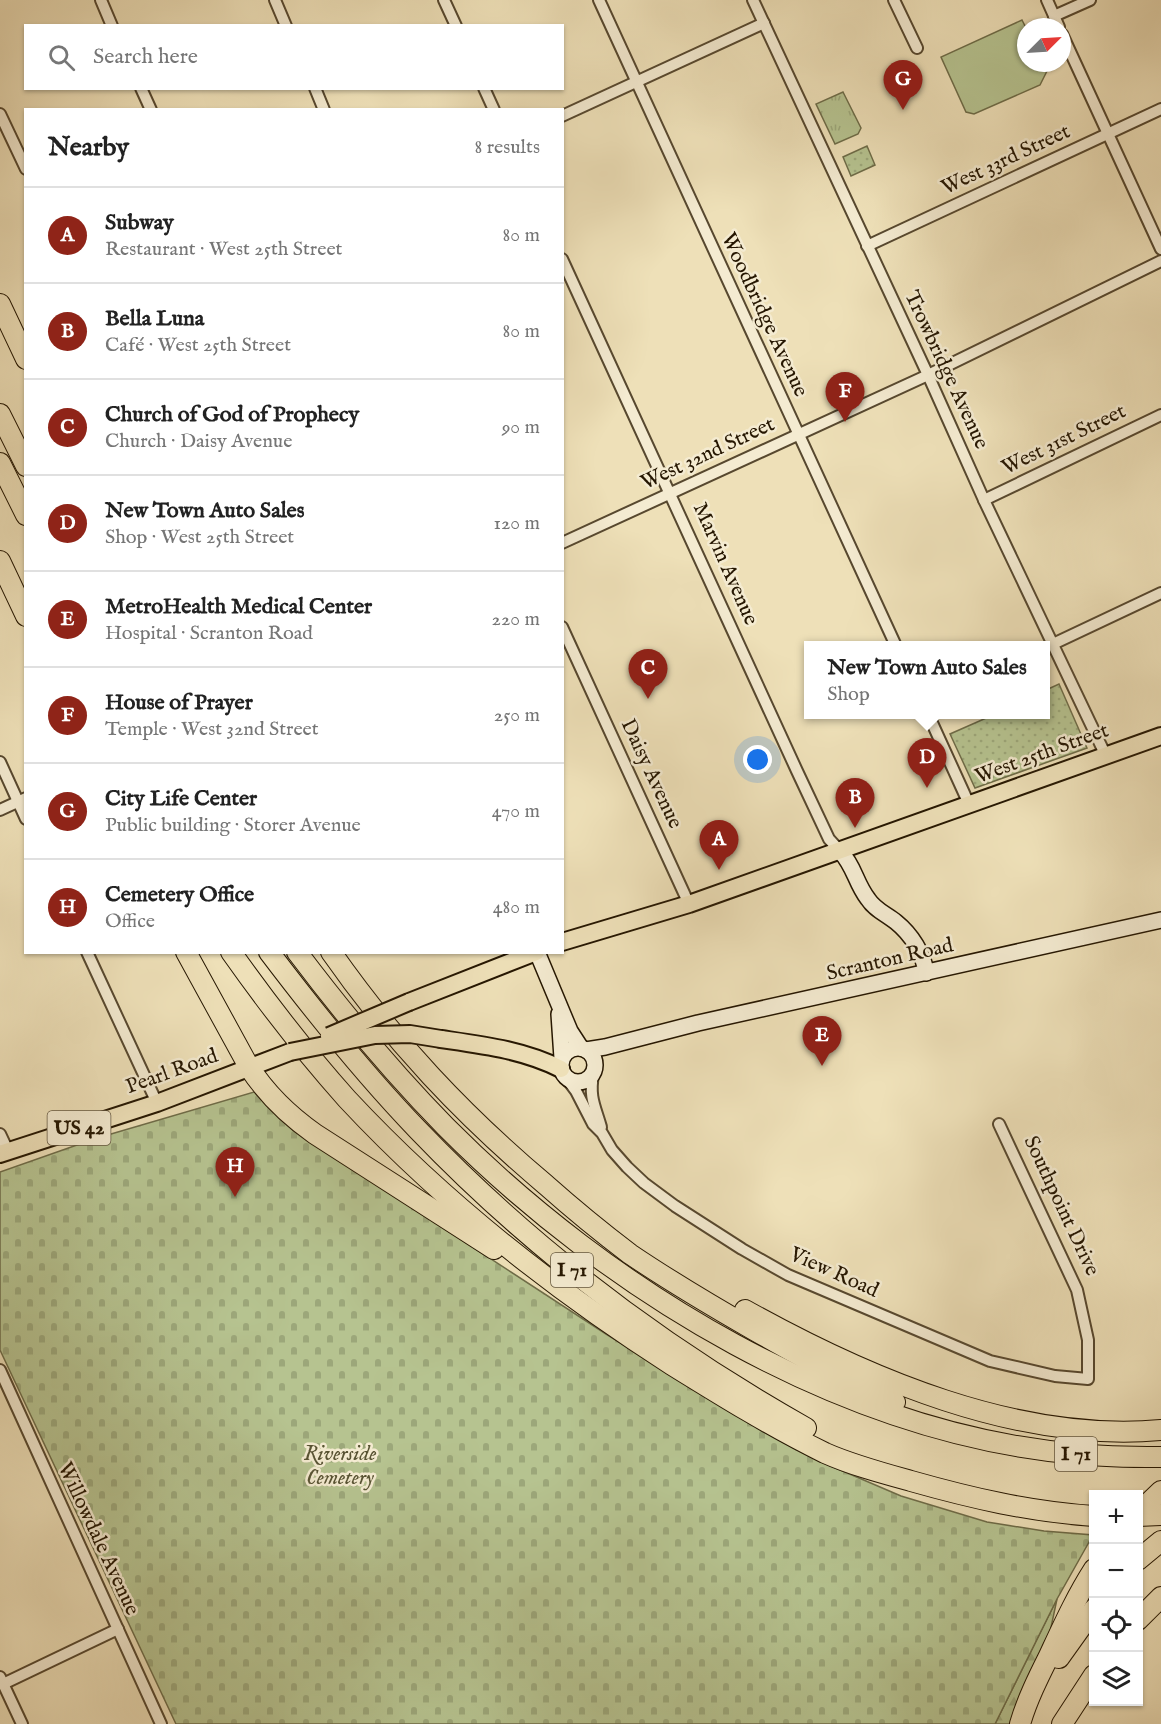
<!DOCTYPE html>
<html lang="en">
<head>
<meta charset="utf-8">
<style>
	:root { --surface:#fff; --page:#f2f2f2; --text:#222; --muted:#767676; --line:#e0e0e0; --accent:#8f2418 }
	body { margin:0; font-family:"IM FELL English",serif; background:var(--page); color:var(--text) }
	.controls { position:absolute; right:18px; bottom:18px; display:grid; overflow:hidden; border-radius:0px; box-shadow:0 2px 4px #0004 }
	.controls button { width:54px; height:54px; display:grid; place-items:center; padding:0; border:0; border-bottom:2px solid var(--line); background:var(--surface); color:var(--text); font:30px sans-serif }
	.compass { position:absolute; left:1017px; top:18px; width:54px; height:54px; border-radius:50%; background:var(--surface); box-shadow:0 2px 4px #0004; rotate:66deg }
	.you { position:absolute; left:758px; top:760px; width:21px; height:21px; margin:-15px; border:4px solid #fff; border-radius:50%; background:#1a73e8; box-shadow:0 0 0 9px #1a73e833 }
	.badge { display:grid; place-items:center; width:39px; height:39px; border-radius:50%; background:var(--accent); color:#fff; font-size:20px; font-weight:700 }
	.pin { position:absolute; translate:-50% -50px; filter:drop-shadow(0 2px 3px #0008) }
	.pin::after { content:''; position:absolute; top:32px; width:21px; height:18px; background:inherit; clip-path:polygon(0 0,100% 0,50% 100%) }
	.popup { position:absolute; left:804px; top:641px; width:246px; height:78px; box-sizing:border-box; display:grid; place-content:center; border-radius:0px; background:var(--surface); filter:drop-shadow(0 2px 4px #0005); font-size:20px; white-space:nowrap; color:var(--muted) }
	.popup b { font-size:22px; color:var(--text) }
	.popup::after { content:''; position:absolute; left:50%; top:100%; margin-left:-12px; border:12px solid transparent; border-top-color:var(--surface) }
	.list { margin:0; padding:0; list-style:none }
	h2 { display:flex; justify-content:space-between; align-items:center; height:78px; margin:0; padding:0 24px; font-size:26px }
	h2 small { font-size:20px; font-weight:400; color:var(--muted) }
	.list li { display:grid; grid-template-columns:39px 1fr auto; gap:18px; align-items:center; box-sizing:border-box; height:96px; padding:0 24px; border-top:2px solid var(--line) }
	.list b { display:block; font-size:22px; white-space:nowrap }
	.list p { margin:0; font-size:20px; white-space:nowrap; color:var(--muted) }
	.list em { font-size:20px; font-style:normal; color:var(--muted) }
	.icon { flex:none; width:33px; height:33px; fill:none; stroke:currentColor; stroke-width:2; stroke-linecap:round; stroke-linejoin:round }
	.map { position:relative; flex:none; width:1161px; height:1724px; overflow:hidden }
	.search { position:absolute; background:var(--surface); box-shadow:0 2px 4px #0004; left:24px; top:24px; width:540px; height:66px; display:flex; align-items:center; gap:15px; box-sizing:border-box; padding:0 21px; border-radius:0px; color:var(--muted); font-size:22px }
	.panel { position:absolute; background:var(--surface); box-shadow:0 2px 4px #0004; left:24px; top:108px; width:540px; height:846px; border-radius:0px }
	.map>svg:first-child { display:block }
	.grass { fill:url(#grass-dots); stroke:#6e6c48; stroke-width:1.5 }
	.forest { fill:url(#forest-firs); stroke:#6e6c48; stroke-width:1.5 }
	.cemetery { fill:url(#cemetery-stones); stroke:#6e6c48; stroke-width:1.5 }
	.park { fill:url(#park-tufts); stroke:#6e6c48; stroke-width:1.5 }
	.pitch { fill:#b6c390; stroke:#6e6c48; stroke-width:1.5 }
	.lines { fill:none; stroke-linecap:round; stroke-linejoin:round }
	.street-casing { stroke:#57482f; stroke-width:14 }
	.secondary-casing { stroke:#251601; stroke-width:18 }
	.primary-casing { stroke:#251601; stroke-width:20 }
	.highway-casing { stroke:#251601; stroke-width:22 }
	.street { stroke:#f4ebd1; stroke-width:10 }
	.secondary { stroke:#f4ebd1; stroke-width:15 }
	.primary { stroke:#eee0b8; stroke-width:16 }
	.highway { stroke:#eee0b8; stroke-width:20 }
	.primary-bridge-casing { stroke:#251601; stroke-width:20; stroke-linecap:butt }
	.primary-bridge { stroke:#eee0b8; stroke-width:16 }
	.labels { text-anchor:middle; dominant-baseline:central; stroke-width:5; stroke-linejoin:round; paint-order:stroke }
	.shield { fill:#f4ebd1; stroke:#63563f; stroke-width:1.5 }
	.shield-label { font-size:20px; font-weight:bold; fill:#251601 }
	.street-label { font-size:21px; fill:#251601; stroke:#f4ebd1 }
	.park-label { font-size:21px; font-style:italic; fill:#585333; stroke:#f4ebd1 }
</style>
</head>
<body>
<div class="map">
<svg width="1161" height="1724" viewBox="0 0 1161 1724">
	<defs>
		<pattern id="grass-dots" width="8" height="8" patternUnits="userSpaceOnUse" patternTransform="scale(1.5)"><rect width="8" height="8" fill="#b6c390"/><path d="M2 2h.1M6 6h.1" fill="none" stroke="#9ca77a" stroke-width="1.8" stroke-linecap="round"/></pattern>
		<pattern id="forest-firs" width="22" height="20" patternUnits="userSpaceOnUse" patternTransform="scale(1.5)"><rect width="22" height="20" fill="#b6c390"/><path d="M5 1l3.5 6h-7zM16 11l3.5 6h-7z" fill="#9ca77a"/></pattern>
		<pattern id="cemetery-stones" width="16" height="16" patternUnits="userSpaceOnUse" patternTransform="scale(1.5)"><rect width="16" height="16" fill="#b6c390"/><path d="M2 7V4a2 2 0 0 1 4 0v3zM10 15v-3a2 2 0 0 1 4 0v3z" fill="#9ca77a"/></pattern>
		<pattern id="park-tufts" width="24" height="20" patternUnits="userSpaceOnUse" patternTransform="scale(1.5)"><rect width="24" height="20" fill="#b6c390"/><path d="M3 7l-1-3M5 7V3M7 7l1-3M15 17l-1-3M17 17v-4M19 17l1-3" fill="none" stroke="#9ca77a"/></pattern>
	</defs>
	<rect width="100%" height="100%" fill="#eee0b8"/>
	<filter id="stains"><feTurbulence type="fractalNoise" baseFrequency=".00333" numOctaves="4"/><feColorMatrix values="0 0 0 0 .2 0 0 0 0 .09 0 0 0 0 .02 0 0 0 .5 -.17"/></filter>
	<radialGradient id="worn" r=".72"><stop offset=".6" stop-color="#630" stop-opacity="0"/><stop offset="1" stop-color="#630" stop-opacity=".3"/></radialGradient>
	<g class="grass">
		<polygon points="867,146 875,165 851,176 843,157"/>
		<polygon points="1059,684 1087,748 975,788 950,734 993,715 1046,714 1046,690"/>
	</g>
	<polygon class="forest" points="1057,1599 1042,1670 1021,1724 995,1724"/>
	<polygon class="cemetery" points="254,1092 318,1146 606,1334 738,1415 817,1460 901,1496 987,1522 1044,1531 1093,1535 1057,1599 995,1724 176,1724 0,1350 0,1172 94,1139"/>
	<polygon class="park" points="843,92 861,128 858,134 835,144 816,104"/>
	<polygon class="pitch" points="1022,20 1026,28 1026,63 1045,63 1048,69 1040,85 974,114 966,112 941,57"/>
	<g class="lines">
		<defs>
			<g id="street">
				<polyline points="101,0 112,26"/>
				<polyline points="275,0 286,26"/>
				<polyline points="444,0 456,26"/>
				<polyline points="599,0 896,646"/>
				<polyline points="753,0 928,375 984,500 1106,756"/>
				<polyline points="894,0 917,48"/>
				<polyline points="1047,0 1059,27"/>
				<polyline points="1054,16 1090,0"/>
				<polyline points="1062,34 1161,249"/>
				<polyline points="141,88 151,110"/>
				<polyline points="315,88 324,110"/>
				<polyline points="484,88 494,110"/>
				<polyline points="0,114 26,169"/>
				<polyline points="562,116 764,23"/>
				<polyline points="867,246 1161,109"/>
				<polyline points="562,259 797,771 829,839 840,851"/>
				<polyline points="984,500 1161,415"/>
				<polyline points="562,543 928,375 1161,261"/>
				<polyline points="562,627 689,904"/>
				<polyline points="1053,644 1161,593"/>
				<polyline points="928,714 969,804"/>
				<polyline points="0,762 26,819"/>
				<polyline points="0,810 26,798"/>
				<polyline points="87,952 157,1103"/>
				<path d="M593 1075C589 1097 595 1106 601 1127"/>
				<polyline points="567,1079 576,1091 593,1124 602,1133 612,1150 627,1167 644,1183 675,1206 742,1249 788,1275 990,1361 1055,1376 1088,1379 1088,1340 1077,1290 999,1124"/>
				<polyline points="0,1134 8,1151"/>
				<polyline points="0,1370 161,1724"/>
				<polyline points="0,1677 22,1724"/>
				<polyline points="3,1684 118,1629"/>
			</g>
			<g id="secondary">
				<path d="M840 851C855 867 855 882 868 899 875 910 886 914 896 922 911 934 924 954 926 973"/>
				<polyline points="537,952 570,1031 581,1048"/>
				<polyline points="559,1014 562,1058"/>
				<circle cx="578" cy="1065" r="17"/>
				<polyline points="586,1050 605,1047 698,1023 1161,920"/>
			</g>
			<g id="primary">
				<polyline points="562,942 689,904 1161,736"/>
				<polyline points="409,1002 536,952"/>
				<path d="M441 1039C482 1045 524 1050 561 1069"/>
				<polyline points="0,1154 157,1103 290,1052"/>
			</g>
			<g id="highway">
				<polyline points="0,304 26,359"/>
				<polyline points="0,414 26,466"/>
				<polyline points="0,463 26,515"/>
				<polyline points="0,561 26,616"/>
				<path d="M186 952 249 1067C267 1095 288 1115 315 1134L494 1249"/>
				<path d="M231 952C267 1003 306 1053 347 1099 442 1201 555 1290 672 1365 722 1396 772 1427 825 1453 852 1465 882 1473 911 1481 971 1498 1031 1512 1094 1516"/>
				<path d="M269 952C316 1014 364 1074 418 1130 531 1248 664 1348 806 1428"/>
				<path d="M297 952C343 1013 392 1072 446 1127 609 1291 843 1434 1078 1454 1105 1457 1133 1457 1161 1457"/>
				<path d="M331 952C394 1042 463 1115 546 1185 573 1209 601 1232 630 1254 670 1281 712 1306 754 1330 800 1356 846 1382 895 1402"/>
				<path d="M745 1310C867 1378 1018 1443 1161 1430"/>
				<polyline points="1138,1513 1161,1491"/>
				<polyline points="1138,1516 1161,1515"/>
				<polyline points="1138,1560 1161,1541"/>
				<polyline points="1138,1620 1161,1597"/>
				<polyline points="1059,1658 1094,1609"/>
				<path d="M1020 1724C1027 1700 1038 1678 1049 1656 1063 1626 1076 1597 1094 1569"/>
				<polyline points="1062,1724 1094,1675"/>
			</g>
		</defs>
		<use href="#street" class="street-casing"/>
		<use href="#secondary" class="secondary-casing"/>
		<use href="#primary" class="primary-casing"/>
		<use href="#highway" class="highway-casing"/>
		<use href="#street" class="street"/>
		<use href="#secondary" class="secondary"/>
		<use href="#primary" class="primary"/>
		<use href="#highway" class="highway"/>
		<defs>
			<g id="primary-bridge">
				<polyline points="329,1036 409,1002"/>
				<polyline points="290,1052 375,1035 410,1034 441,1039"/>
			</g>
		</defs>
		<use href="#primary-bridge" class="primary-bridge-casing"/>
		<use href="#primary-bridge" class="primary-bridge"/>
	</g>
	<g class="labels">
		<g class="shield">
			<rect x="47.5" y="1111" width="63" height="34" rx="4.5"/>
			<rect x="551" y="1253" width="42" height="34" rx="4.5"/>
			<rect x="1055" y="1437" width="42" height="34" rx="4.5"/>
		</g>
		<g class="shield-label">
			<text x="79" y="1128">US 42</text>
			<text x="572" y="1270">I 71</text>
			<text x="1076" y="1454">I 71</text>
		</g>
		<g class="street-label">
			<text transform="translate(1006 160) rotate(-25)">West 33rd Street</text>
			<text transform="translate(764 315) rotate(65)">Woodbridge Avenue</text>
			<text transform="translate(946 370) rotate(65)">Trowbridge Avenue</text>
			<text transform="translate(1064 440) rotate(-26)">West 31st Street</text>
			<text transform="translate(708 454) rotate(-25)">West 32nd Street</text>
			<text transform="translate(725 564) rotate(66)">Marvin Avenue</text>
			<text transform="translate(1042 754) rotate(-20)">West 25th Street</text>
			<text transform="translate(651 774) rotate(65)">Daisy Avenue</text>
			<text transform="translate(890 960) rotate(-13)">Scranton Road</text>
			<text transform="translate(172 1072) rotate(-20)">Pearl Road</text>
			<text transform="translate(1061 1206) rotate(65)">Southpoint Drive</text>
			<text transform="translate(834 1273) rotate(24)">View Road</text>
			<text transform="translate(98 1539) rotate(65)">Willowdale Avenue</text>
		</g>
		<g class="park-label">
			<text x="340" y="1454">Riverside<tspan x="340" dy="24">Cemetery</tspan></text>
		</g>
	</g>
	<rect width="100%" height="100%" filter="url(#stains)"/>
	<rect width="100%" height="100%" fill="url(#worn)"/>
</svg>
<div class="controls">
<button>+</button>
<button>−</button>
<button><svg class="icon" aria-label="locate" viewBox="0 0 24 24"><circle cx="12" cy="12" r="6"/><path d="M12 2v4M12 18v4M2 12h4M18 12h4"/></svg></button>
<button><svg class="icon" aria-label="layers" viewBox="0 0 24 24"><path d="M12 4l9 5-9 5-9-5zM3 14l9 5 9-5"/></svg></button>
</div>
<svg class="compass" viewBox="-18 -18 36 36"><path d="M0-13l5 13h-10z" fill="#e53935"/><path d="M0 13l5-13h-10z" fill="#767676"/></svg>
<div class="you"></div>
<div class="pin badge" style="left:719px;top:870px">A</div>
<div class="pin badge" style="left:855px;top:828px">B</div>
<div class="pin badge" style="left:648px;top:699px">C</div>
<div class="pin badge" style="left:927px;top:788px">D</div>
<div class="popup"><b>New Town Auto Sales</b>Shop</div>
<div class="pin badge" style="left:822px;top:1066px">E</div>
<div class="pin badge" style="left:845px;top:422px">F</div>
<div class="pin badge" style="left:903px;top:110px">G</div>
<div class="pin badge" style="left:235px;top:1197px">H</div>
<div class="search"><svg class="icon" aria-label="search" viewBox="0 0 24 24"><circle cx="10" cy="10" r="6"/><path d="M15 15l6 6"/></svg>Search here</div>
<section class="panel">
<h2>Nearby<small>8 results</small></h2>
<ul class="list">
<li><span class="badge">A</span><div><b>Subway</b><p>Restaurant · West 25th Street</p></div><em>80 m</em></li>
<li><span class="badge">B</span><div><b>Bella Luna</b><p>Café · West 25th Street</p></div><em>80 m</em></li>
<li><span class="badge">C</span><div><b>Church of God of Prophecy</b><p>Church · Daisy Avenue</p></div><em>90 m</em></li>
<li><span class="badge">D</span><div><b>New Town Auto Sales</b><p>Shop · West 25th Street</p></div><em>120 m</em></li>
<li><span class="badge">E</span><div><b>MetroHealth Medical Center</b><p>Hospital · Scranton Road</p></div><em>220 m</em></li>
<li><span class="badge">F</span><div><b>House of Prayer</b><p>Temple · West 32nd Street</p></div><em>250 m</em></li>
<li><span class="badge">G</span><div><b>City Life Center</b><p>Public building · Storer Avenue</p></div><em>470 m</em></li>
<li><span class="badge">H</span><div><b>Cemetery Office</b><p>Office</p></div><em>480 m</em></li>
</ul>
</section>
</div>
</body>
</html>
